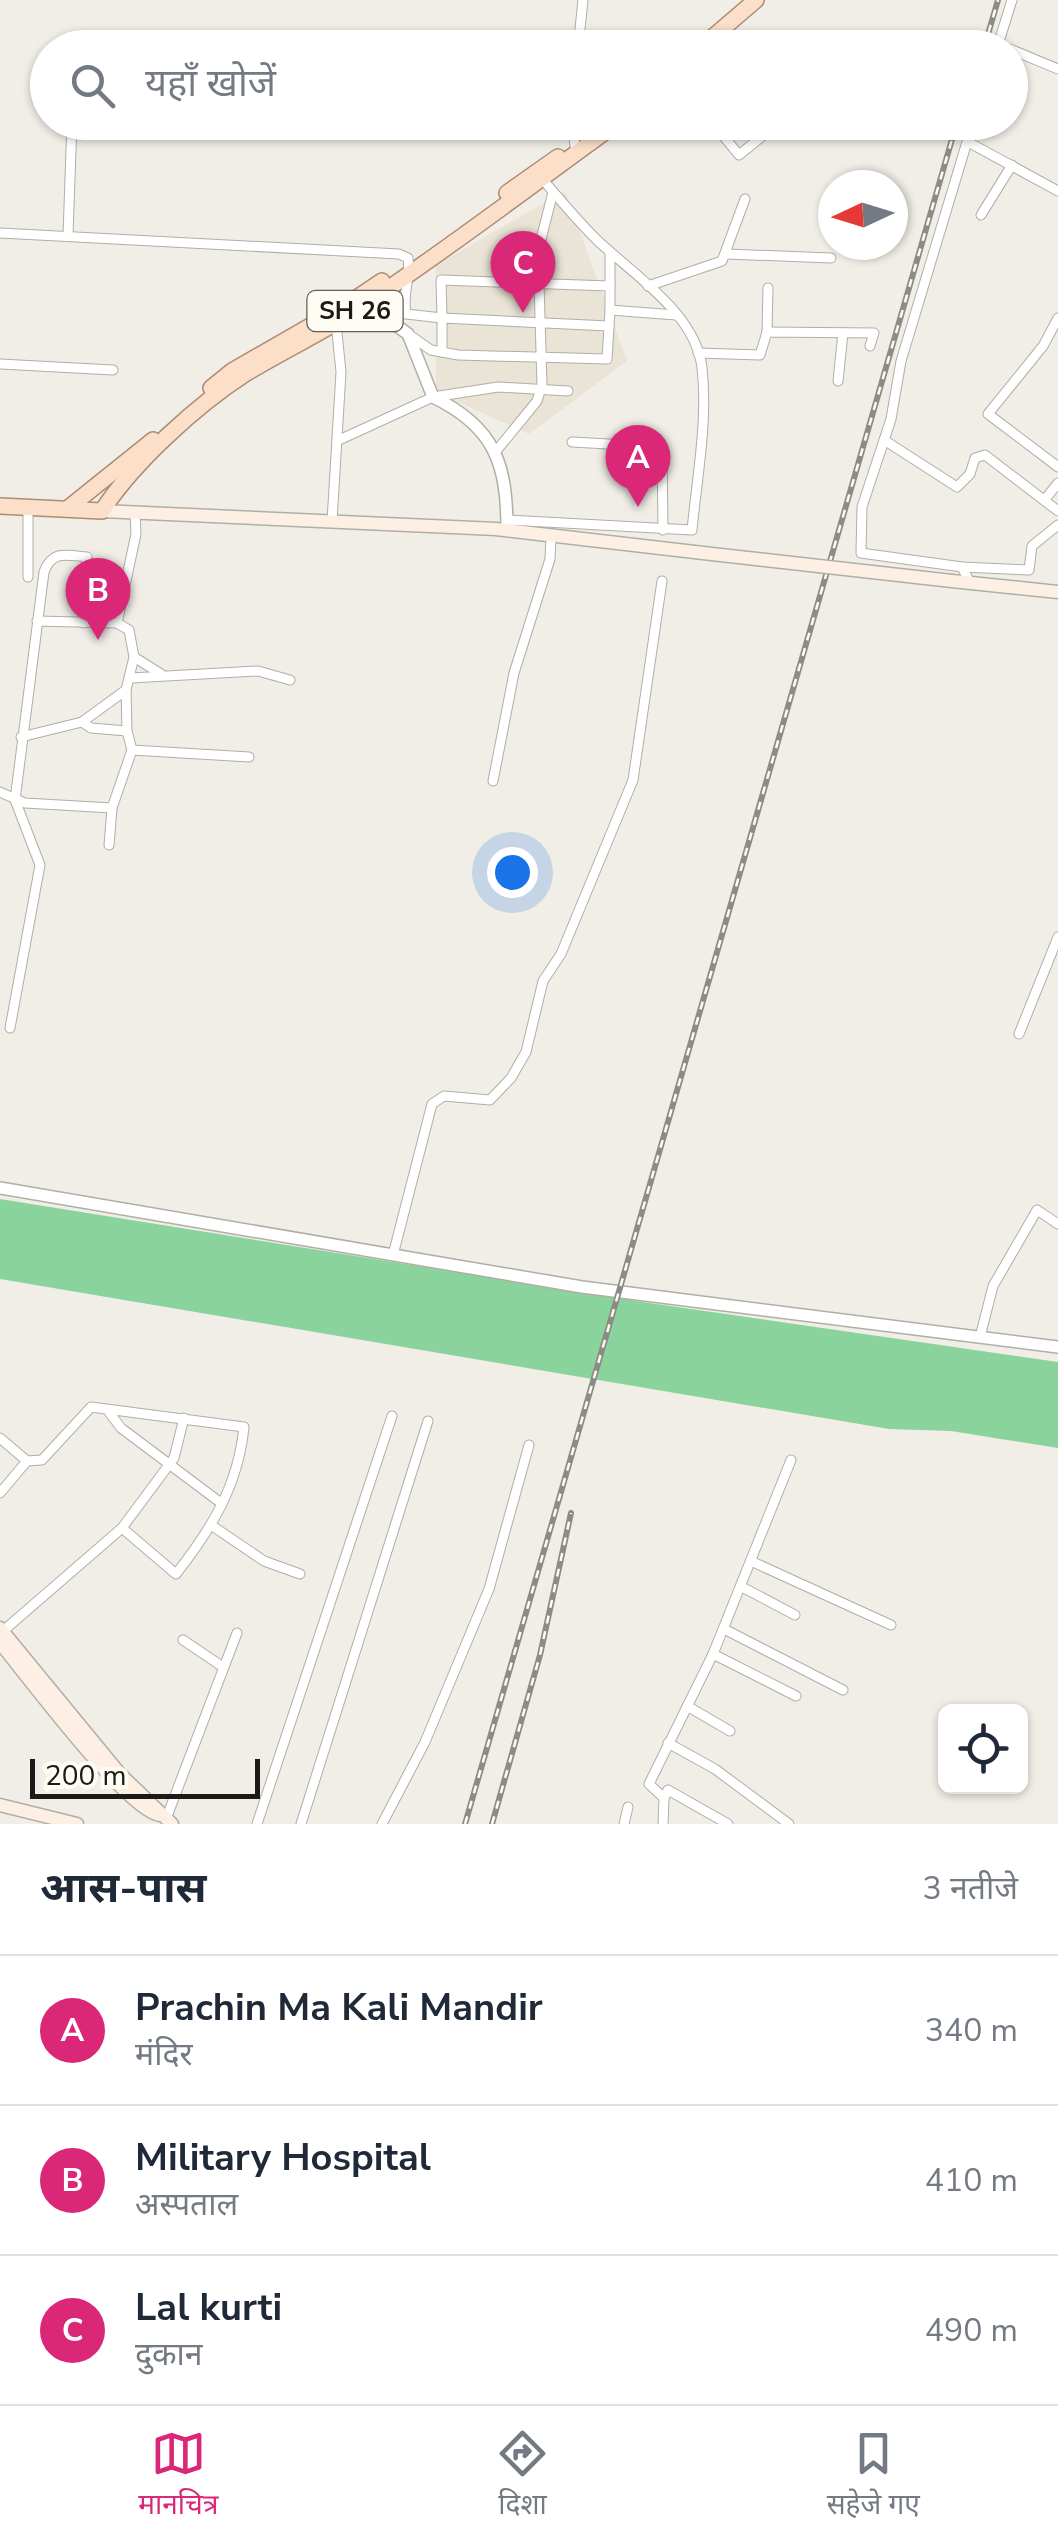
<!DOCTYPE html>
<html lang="hi">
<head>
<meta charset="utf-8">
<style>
	:root { --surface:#fff; --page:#f6f6f7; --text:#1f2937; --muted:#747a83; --line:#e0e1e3; --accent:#db2777 }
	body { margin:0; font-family:"Nunito Sans","Noto Sans Devanagari",sans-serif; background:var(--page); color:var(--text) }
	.controls { position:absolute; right:30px; bottom:30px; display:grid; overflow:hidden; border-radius:15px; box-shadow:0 2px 8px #0004 }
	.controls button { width:90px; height:90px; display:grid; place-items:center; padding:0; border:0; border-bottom:2px solid var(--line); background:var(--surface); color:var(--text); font:50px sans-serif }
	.compass { position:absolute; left:818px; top:170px; width:90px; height:90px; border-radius:50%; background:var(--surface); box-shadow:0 2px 8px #0004; rotate:266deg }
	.scale { position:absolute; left:30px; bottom:25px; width:230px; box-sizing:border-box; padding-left:10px; border:5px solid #1b1a18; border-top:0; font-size:28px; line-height:35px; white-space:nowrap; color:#1b1a18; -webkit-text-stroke:8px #fffcf4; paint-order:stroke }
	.you { position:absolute; left:512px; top:872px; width:35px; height:35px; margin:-25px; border:8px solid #fff; border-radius:50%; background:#1a73e8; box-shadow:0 0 0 15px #1a73e833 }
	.badge { display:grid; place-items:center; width:65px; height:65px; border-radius:50%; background:var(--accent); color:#fff; font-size:32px; font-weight:700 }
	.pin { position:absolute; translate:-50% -82px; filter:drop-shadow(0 2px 5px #0008) }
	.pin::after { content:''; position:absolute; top:52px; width:35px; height:30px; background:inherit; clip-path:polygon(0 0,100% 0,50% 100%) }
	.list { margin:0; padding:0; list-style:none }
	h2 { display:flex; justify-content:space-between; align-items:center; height:130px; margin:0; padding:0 40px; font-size:42px }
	h2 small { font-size:32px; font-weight:400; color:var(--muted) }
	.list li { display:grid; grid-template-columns:65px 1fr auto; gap:30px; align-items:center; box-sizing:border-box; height:150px; padding:0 40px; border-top:2px solid var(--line) }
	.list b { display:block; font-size:38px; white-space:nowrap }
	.list p { margin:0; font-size:32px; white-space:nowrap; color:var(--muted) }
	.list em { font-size:32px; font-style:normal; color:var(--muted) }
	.icon { flex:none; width:55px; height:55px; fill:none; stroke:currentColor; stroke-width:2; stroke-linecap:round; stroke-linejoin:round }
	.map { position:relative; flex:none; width:1058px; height:1824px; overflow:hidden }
	.search { position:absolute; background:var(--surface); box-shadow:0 2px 8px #0004; left:30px; right:30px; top:30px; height:110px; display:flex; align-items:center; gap:25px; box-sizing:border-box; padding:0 35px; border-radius:55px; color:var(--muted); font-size:38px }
	.sheet { height:580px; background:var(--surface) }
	nav { display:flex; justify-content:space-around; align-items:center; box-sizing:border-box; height:140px; border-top:2px solid var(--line); background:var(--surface); font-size:28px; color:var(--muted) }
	nav a { display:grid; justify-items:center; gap:5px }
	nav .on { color:var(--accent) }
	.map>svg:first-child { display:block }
	.built { fill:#eae4d6 }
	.water { fill:#8ad39d }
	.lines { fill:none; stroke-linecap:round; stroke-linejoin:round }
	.minor-casing { stroke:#b0aea7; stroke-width:11 }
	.tertiary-casing { stroke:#b0aea7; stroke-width:14 }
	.secondary-casing { stroke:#b0aea7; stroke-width:15 }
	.primary-casing { stroke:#ac8c73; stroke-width:18 }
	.minor { stroke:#fff; stroke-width:9 }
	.tertiary { stroke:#fff; stroke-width:11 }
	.secondary { stroke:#feefe4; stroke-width:12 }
	.primary { stroke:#fcdfc8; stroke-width:15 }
	.rail-casing { stroke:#8d8b86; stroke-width:6 }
	.rail { stroke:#fffcf4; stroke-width:2.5; stroke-dasharray:8; stroke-linecap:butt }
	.secondary-bridge-casing { stroke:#b0aea7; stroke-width:15; stroke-linecap:butt }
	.secondary-bridge { stroke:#feefe4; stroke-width:12 }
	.labels { text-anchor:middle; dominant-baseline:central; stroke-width:9; stroke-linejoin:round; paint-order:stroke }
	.shield { fill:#fffcf4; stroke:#5f5e5a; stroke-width:2.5 }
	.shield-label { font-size:25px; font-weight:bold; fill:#1b1a18 }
</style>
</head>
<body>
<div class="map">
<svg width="1058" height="1824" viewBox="0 0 1058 1824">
	<rect width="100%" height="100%" fill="#f1eee7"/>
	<polygon class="built" points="565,191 627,361 529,434 436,392 436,265"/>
	<polygon class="water" points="0,1199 643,1302 1058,1362 1058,1448 951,1431 889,1429 0,1279"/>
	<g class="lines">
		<defs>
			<g id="minor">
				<polyline points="578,48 583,0"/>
				<polyline points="997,48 1012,0"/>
				<polyline points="1010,49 1058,69"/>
				<polyline points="572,122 576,153"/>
				<polyline points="712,122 739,155 766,133 758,122"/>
				<polyline points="968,142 1058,191"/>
				<polyline points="981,215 1012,165"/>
				<path d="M0 233 399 254 408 258C411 277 402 294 406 314L442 318 441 280 610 286"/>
				<polyline points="68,235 72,122"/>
				<polyline points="610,252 610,310 676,315"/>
				<polyline points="727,254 831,258"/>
				<polyline points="648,286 722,261 745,199"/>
				<polyline points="1058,318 1043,346 988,414 1058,467"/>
				<polyline points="767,332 768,288"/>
				<polyline points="408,334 431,350 458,355 607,359 610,310"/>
				<polyline points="442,352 442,318 609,326"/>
				<polyline points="698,353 760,355 767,332 874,333 870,346"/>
				<polyline points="0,364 113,370"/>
				<polyline points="838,381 843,333"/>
				<polyline points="339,440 433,397 498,387 568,391"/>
				<polyline points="884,440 957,487 970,474 975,458 985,455 1058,511"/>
				<polyline points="572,442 662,447 663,530"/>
				<polyline points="497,450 537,401 542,385 538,251 553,192"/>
				<polyline points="1046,498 1058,483"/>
				<polyline points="28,508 28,577"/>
				<path d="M507 520 692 530C697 477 708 420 702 368 696 313 632 274 596 239 577 220 561 201 544 181"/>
				<polyline points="332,521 341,372 336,323"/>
				<polyline points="962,567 1029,570 1032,546 1058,525"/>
				<polyline points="970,583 962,567 861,553 862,507 891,419 901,361 973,122"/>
				<polyline points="37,621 117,623 129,630 134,657 126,690 127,731 132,750 112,808 109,845"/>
				<polyline points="117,623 136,534 135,512"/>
				<polyline points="134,657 161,674"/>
				<polyline points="131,678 258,671 290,680"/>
				<polyline points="82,722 91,728 127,731"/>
				<polyline points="21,737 82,722 126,690"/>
				<polyline points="132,750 249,757"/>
				<polyline points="493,781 514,673 550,559 551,535"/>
				<polyline points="0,792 25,803 112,808"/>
				<path d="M10 1028 40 865 15 800 44 572C52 550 66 555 87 557L84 623"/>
				<polyline points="1019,1034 1058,937"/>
				<polyline points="393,1255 432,1104 444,1096 490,1100 511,1078 526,1052 543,981 561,954 633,780 662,581"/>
				<polyline points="980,1337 993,1286 1037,1210 1058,1224"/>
				<polyline points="109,1412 121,1428 221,1503"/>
				<path d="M0 1438 27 1461 42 1460 91 1407 244 1427C238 1486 212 1528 176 1574L122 1528"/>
				<polyline points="0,1493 27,1461"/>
				<polyline points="214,1527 264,1561 300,1574"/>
				<polyline points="753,1562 891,1625"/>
				<polyline points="742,1587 795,1615"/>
				<polyline points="724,1629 843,1690"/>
				<polyline points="3,1631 122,1528 174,1458 184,1418"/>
				<polyline points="183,1640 223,1667"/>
				<polyline points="713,1654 796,1696"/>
				<polyline points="687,1706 730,1731"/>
				<polyline points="668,1743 715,1769 789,1824"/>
				<polyline points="664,1798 668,1790 728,1824"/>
				<polyline points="166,1819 237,1633"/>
				<polyline points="257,1824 392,1416"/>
				<polyline points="301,1824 428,1421"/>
				<polyline points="382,1824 425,1742 489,1589 529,1445"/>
				<polyline points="624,1824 628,1807"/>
				<polyline points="663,1824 664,1798 649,1784 713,1654 791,1460"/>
			</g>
			<g id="tertiary">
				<path d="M367 304 408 334 433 397C495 427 507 464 507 530"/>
				<polyline points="0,1188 582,1287 1058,1347"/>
			</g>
			<g id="secondary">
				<polyline points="102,511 496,529 712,554"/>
				<polyline points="952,581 1058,592"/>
				<polyline points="0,1628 120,1774 172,1824"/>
				<path d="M0 1643C26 1674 128 1812 160 1815"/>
				<polyline points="0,1805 77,1824"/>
			</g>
			<g id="primary">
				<polyline points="700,48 756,0"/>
				<polyline points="507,193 558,157"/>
				<polyline points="339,310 382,281"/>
				<polyline points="211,388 232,371 319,321"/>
				<path d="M0 506 102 511C133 463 197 405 245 374 284 350 326 331 364 305 451 247 534 183 619 122"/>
				<polyline points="67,509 153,440"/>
			</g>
		</defs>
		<use href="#minor" class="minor-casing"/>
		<use href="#tertiary" class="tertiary-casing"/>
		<use href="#secondary" class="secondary-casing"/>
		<use href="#primary" class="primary-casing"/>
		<use href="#minor" class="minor"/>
		<use href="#tertiary" class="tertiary"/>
		<use href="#secondary" class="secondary"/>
		<use href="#primary" class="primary"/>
		<defs>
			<g id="rail">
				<polyline points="984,48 998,0"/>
				<polyline points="465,1824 957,122"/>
				<polyline points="492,1824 540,1655 571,1513"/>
			</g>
		</defs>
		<use href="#rail" class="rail-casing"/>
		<use href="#rail" class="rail"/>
		<defs>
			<polyline id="secondary-bridge" points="712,554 952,581"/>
		</defs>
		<use href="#secondary-bridge" class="secondary-bridge-casing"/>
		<use href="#secondary-bridge" class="secondary-bridge"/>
	</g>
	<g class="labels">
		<rect class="shield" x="307.5" y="291" width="95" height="40" rx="8"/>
		<g class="shield-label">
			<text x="355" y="311">SH 26</text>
		</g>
	</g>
</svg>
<div class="controls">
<button><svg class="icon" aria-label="locate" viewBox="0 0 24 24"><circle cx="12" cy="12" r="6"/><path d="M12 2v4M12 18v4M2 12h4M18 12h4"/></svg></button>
</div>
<svg class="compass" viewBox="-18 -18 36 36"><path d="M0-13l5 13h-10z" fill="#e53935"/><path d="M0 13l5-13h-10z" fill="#747a83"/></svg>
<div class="scale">200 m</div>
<div class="you"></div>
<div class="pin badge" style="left:638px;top:507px">A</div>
<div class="pin badge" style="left:98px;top:640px">B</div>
<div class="pin badge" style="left:523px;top:313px">C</div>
<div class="search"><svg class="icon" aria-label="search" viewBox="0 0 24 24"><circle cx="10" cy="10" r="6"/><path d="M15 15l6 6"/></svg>यहाँ खोजें</div>
</div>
<section class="sheet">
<h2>आस-पास<small>3 नतीजे</small></h2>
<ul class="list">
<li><span class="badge">A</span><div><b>Prachin Ma Kali Mandir</b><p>मंदिर</p></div><em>340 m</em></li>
<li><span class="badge">B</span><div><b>Military Hospital</b><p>अस्पताल</p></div><em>410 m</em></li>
<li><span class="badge">C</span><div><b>Lal kurti</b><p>दुकान</p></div><em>490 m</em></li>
</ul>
</section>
<nav>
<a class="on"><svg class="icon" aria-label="map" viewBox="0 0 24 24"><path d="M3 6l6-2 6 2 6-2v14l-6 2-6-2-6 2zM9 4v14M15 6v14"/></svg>मानचित्र</a>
<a><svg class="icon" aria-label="directions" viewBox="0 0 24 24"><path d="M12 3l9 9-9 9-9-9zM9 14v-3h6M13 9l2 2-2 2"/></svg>दिशा</a>
<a><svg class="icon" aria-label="saved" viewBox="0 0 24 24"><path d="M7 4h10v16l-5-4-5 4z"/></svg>सहेजे गए</a>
</nav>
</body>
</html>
